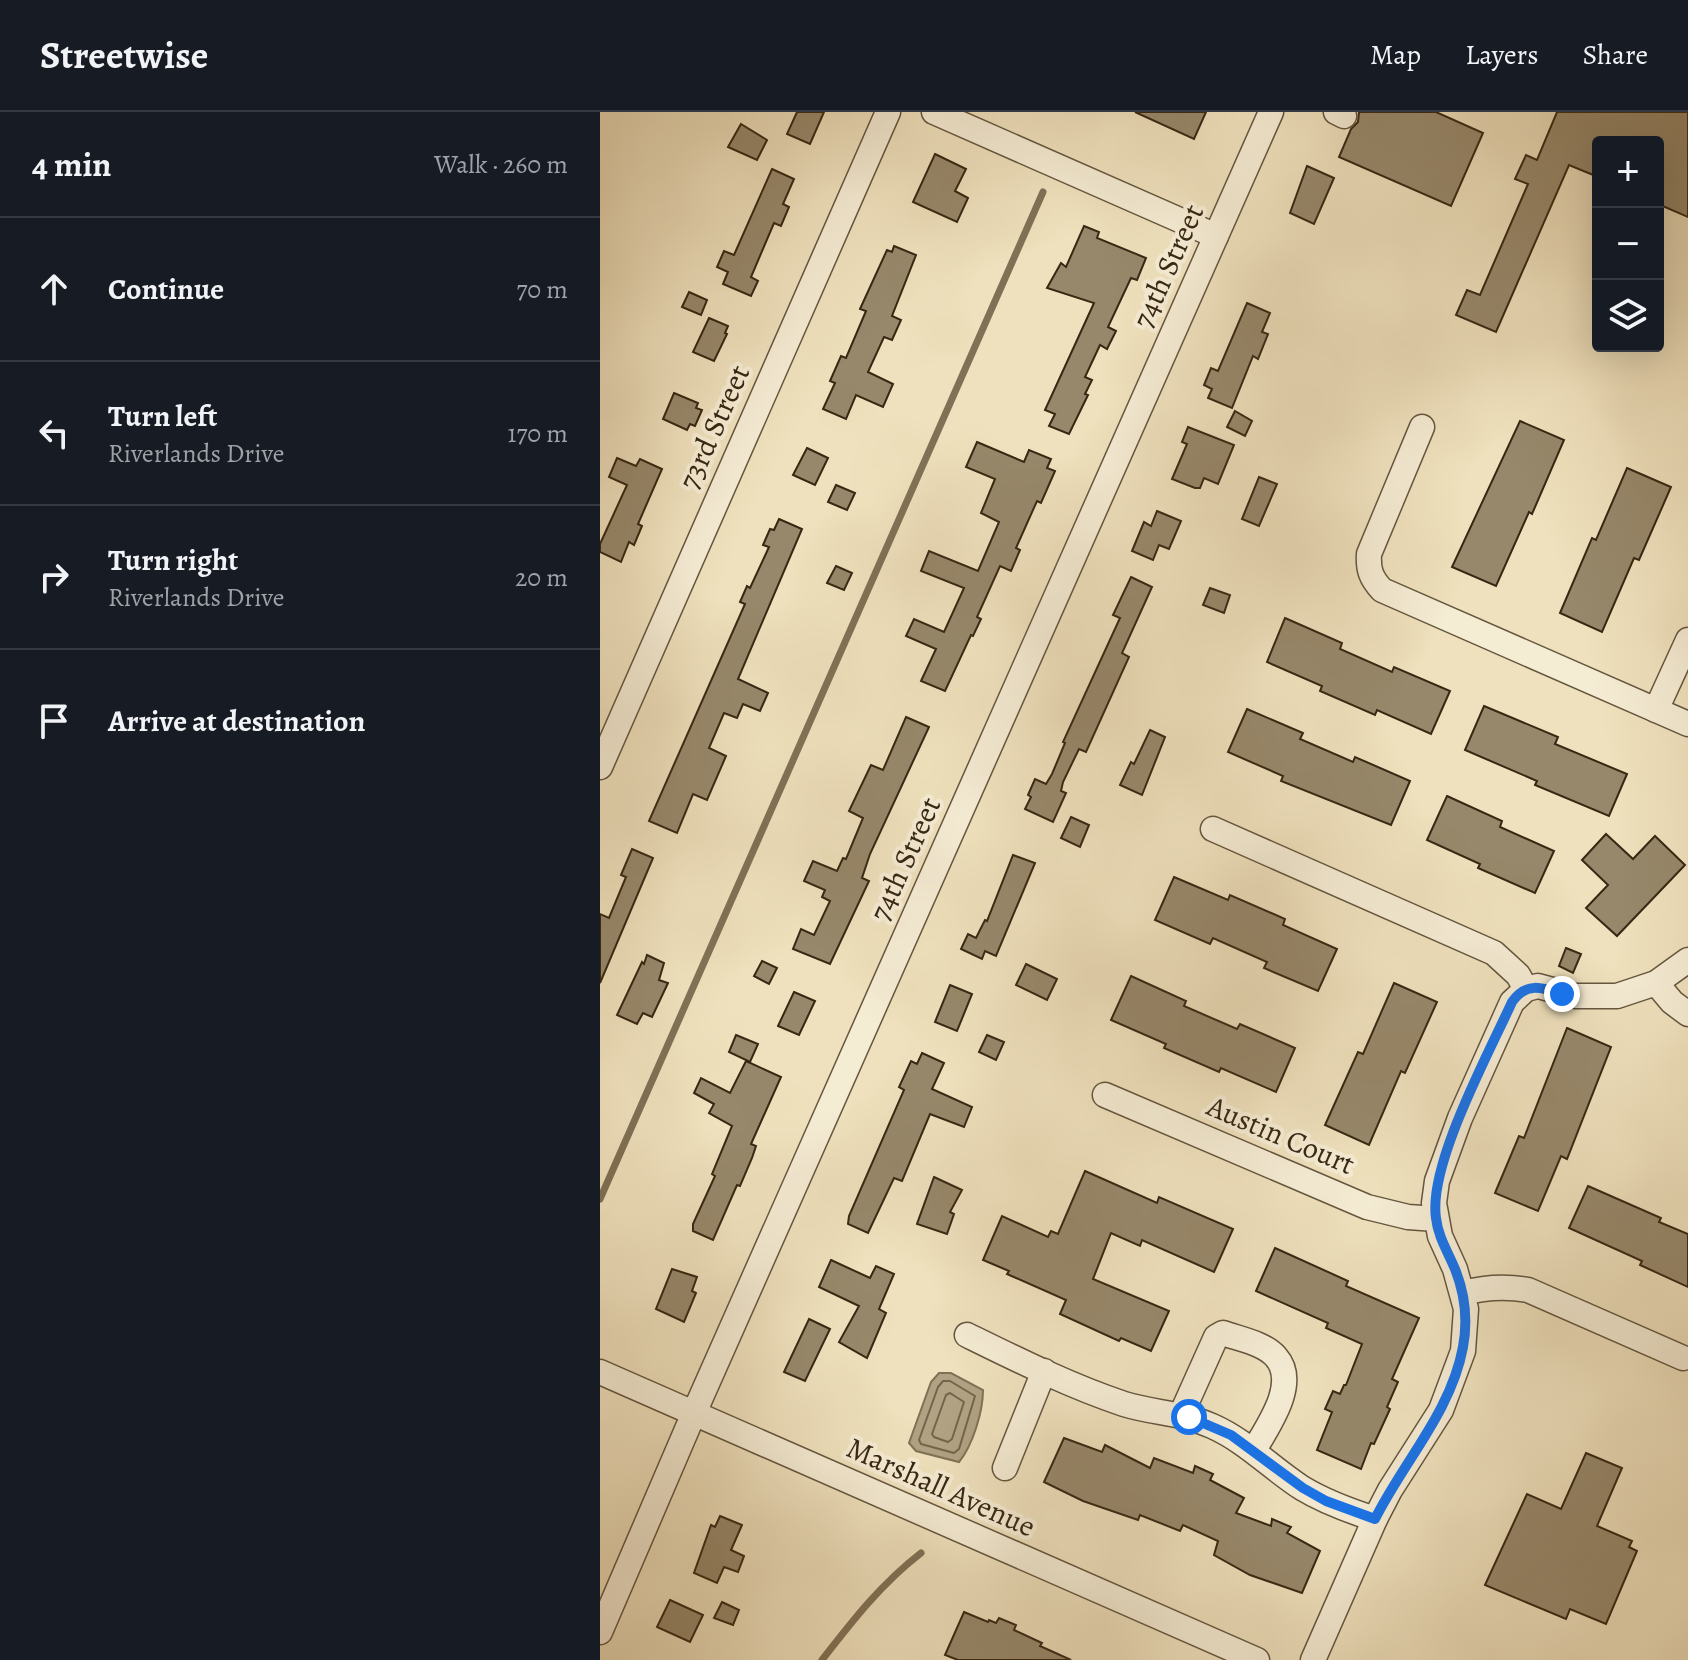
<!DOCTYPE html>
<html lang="en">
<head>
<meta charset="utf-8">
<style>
	:root { --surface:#171b24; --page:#20242c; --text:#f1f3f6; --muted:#9ea1a6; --line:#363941 }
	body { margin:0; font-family:Alegreya,serif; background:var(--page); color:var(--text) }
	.controls { position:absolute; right:24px; top:24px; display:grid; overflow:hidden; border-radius:8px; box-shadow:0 8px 32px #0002 }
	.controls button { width:72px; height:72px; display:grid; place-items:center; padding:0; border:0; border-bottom:2px solid var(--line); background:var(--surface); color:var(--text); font:40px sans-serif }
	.stop { position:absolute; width:24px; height:24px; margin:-18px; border:6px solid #1a73e8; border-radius:50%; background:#fff }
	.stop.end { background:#1a73e8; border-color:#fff; box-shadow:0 2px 8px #0008 }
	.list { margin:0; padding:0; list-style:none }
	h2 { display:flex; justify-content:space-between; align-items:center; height:104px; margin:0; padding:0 32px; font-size:34px }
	h2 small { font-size:26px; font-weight:400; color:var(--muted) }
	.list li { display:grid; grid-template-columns:52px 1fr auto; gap:24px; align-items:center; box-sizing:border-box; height:144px; padding:0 32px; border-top:2px solid var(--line) }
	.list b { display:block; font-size:30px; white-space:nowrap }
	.list p { margin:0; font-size:26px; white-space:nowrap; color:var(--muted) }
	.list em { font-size:26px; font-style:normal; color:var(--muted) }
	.icon { flex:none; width:44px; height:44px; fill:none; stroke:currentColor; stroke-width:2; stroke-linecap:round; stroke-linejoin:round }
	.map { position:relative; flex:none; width:1088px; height:1548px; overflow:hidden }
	header { display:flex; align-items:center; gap:48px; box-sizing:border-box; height:112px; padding:0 40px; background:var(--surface); border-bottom:2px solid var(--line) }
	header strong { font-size:38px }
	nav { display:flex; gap:44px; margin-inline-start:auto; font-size:28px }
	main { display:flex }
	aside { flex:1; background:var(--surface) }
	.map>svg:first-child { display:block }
	.water { fill:#b0a283; stroke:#807156; stroke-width:2 }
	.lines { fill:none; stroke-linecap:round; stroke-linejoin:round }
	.shore { stroke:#74644b; stroke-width:2 }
	.stream { stroke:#807156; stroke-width:7 }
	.building { fill:#97886b; stroke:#372713; stroke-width:2 }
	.minor-casing { stroke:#65563e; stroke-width:27 }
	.minor { stroke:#f5ecd4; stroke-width:24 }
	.route { stroke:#1a73e8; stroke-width:10 }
	.labels { text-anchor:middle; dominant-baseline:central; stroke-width:8; stroke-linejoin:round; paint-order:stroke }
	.street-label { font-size:30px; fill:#372713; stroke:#f5ecd4 }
</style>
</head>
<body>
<header>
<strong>Streetwise</strong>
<nav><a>Map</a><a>Layers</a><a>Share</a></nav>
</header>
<main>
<aside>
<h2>4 min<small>Walk · 260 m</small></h2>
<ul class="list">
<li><svg class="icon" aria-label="ahead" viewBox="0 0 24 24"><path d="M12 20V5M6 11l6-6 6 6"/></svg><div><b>Continue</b></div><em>70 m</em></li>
<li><svg class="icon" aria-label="left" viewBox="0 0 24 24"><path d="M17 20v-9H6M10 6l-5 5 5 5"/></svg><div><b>Turn left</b><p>Riverlands Drive</p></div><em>170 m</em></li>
<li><svg class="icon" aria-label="right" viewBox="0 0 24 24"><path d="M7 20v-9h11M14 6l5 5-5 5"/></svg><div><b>Turn right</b><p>Riverlands Drive</p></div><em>20 m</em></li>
<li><svg class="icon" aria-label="arrive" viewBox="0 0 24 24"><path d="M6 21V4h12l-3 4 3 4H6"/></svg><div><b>Arrive at destination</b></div></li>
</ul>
</aside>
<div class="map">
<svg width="1088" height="1548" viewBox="0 0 1088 1548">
	<rect width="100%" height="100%" fill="#efe1bd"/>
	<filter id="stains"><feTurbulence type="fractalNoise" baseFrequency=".0025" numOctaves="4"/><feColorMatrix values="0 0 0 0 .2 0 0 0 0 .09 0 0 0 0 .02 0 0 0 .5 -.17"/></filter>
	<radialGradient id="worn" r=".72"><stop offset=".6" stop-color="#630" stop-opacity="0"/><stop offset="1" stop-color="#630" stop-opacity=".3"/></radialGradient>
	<path class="water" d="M339 1261H351L383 1278C383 1299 373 1333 359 1350L316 1339 309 1331 331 1270Z"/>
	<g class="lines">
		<g class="shore">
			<polygon points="350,1269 375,1284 359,1337 354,1341 321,1332 319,1328 338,1275 343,1269"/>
			<polygon points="350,1281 364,1290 352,1327 348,1330 334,1325 332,1322 346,1283"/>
		</g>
		<g class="stream">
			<polyline points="0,1087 443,80"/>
			<path d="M222 1548C253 1508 281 1472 321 1441"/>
		</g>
	</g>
	<g class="building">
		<polygon points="197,0 224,0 210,32 187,22"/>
		<polygon points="535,0 606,0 594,27"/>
		<polygon points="759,0 836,0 883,21 851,94 739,45 751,17 758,10"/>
		<polygon points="957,0 1088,0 1088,105 1058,92 1058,30 998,30 998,65 969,53 896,220 856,203 867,178 880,183 928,72 915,67 926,43 937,48"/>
		<polygon points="141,12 167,28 157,48 128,35"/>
		<polygon points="335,42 366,57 355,79 368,86 357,110 313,90"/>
		<polygon points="707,54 734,66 714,112 690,101"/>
		<polygon points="172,57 194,67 183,92 189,95 181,114 174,111 151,165 158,169 151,184 123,172 128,160 117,155 124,139 134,143"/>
		<polygon points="484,114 499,120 497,126 546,146 537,168 531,166 508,215 516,219 507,237 500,233 485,265 492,268 485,282 488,283 469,322 449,314 455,302 445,298 494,191 447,176 461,151 466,155"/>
		<polygon points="294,134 316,143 292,204 301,208 292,228 284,225 268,260 293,272 283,295 256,283 246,307 223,297 235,271 230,269 241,244 246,246 266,199 260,197 287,138 292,140"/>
		<polygon points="89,180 107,188 101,203 82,195"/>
		<polygon points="647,191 670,201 662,220 668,222 658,247 653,244 632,296 608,286 612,277 604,273 611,256 618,259"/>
		<polygon points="109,206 128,214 125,221 127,222 114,249 93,240"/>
		<polygon points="74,281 98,291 96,296 102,298 95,314 90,312 87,318 63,307"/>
		<polygon points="635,299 652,309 645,324 627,315"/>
		<polygon points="920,309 964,328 932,402 929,400 896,474 852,455"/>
		<polygon points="588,315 634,333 618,372 604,366 600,376 595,376 572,367 587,332 582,330"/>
		<polygon points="377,330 424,350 429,338 451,347 447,356 455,359 441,391 437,389 416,436 420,438 411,459 400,454 377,505 381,507 373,524 371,523 345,579 321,569 336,537 306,524 314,507 344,520 364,476 321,459 329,439 378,459 399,410 381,401 395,367 366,355"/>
		<polygon points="207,336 228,346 215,373 193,363"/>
		<polygon points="17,346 36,354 40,347 62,357 38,412 42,414 34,433 29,430 21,450 0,440 0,432 27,373 9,365"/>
		<polygon points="1027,356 1071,375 1039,448 1034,446 1002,520 960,501 992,426 996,428"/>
		<polygon points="659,365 677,372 659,414 642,407"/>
		<polygon points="236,373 255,381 247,398 228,390"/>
		<polygon points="557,399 581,409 569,437 559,433 553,448 532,439 544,410 551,414"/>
		<polygon points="179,407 202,417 138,567 168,581 160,599 143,592 137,606 124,601 109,636 126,644 107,688 93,682 77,721 49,709 145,492 140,490 147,474 150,476 169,435 163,433 170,417 174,418"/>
		<polygon points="236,454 252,461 244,478 227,471"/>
		<polygon points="531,465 552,475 522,541 529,545 486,640 479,637 463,670 461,679 466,681 453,710 425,697 431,685 428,683 435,667 446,672 452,662 465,631 463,630 520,506 513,503"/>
		<polygon points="610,476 630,483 624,501 603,493"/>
		<polygon points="685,506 742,531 740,537 792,560 794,555 850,579 831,622 777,598 775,603 720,579 722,574 667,550"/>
		<polygon points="884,594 958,625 955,632 1027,662 1009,704 935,673 937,669 865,638"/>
		<polygon points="647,597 703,621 700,627 753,650 755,645 810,669 791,713 681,669 683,664 628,640"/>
		<polygon points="306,605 329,615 270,742 262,766 269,769 230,852 193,837 201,817 214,823 230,789 222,785 225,778 204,769 213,749 237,759 243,746 246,747 263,706 249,699 271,653 283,658"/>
		<polygon points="550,618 565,625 542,683 520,673 531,650 534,652"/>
		<polygon points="847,684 902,709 900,715 954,739 935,781 878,756 880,752 827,728"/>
		<polygon points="471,705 489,713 480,735 461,726"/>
		<polygon points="1006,722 1033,747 1055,724 1085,753 1017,824 986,796 1008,773 982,748"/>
		<polygon points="32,737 53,746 0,871 0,802 9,806 26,765 21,763"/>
		<polygon points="413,743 435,751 396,844 385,839 382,847 361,837 368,822 376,826 385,808 387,809"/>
		<polygon points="574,765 628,788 630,783 685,807 683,813 737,837 718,879 664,856 667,850 613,826 610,832 555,808"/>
		<polygon points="966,836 981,842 973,861 959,854"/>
		<polygon points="47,843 64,851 59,868 68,871 52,905 43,901 37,912 17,903 42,850 44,852"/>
		<polygon points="162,849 177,856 169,872 154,864"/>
		<polygon points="426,852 457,867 447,888 416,873"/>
		<polygon points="531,864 586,889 584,894 637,917 640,912 695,936 676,980 621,956 619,960 564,936 566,932 511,908"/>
		<polygon points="794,871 837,890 805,961 801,959 769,1033 725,1013 758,940 763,942"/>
		<polygon points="350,873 372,882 357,919 335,910"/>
		<polygon points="194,880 215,889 199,923 178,914"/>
		<polygon points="967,916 1011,935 967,1047 961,1044 938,1099 895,1081 919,1024 924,1026"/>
		<polygon points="136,923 158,932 150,950 129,940"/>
		<polygon points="387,923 404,930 396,948 379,940"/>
		<polygon points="322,941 344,951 332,977 372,995 364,1015 330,1002 302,1069 294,1066 268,1121 248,1112 249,1104 304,978 299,975 311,949 317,952"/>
		<polygon points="146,949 181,965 151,1032 156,1034 152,1046 140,1074 137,1073 113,1128 93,1119 93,1112 115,1064 112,1062 132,1014 109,1001 114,992 94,981 101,966 130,981"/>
		<polygon points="485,1059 557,1091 559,1085 633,1117 614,1160 542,1128 540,1134 511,1121 493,1167 569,1199 551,1239 521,1226 519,1229 460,1202 466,1188 407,1162 409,1159 383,1148 402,1104 448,1125 451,1119 458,1122"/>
		<polygon points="334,1065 362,1078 350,1100 354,1102 347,1122 317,1112"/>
		<polygon points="988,1074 1061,1106 1059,1110 1088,1122 1088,1175 1040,1153 1042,1149 969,1116"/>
		<polygon points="675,1136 748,1169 746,1174 819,1206 792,1267 798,1270 787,1295 790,1297 774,1332 771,1331 761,1357 717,1338 732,1300 725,1297 733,1279 740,1282 744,1273 746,1273 762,1232 726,1216 728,1211 656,1179"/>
		<polygon points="231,1148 270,1166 276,1154 294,1162 279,1197 286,1201 267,1246 239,1230 259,1194 219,1175"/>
		<polygon points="72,1157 97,1165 92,1179 96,1181 84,1210 56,1197"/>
		<polygon points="209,1207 230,1217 205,1269 184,1260"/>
		<polygon points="464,1326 502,1340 505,1333 550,1356 554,1346 593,1361 595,1354 613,1362 610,1368 644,1386 636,1401 671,1414 672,1407 691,1415 687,1421 720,1439 702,1481 650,1463 614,1443 618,1429 583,1413 580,1419 540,1403 538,1408 483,1389 444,1370"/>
		<polygon points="986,1341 1022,1356 997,1414 1032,1429 1029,1435 1037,1439 1006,1512 970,1497 966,1507 885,1473 927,1382 961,1397"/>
		<polygon points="120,1404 142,1413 131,1438 144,1444 138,1460 124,1455 117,1471 94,1461 111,1413 115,1415"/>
		<polygon points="70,1488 103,1503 90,1530 57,1515"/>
		<polygon points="122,1490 139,1498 133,1513 114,1506"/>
		<polygon points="364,1500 388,1510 389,1508 396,1511 399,1506 416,1513 414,1518 442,1531 440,1534 471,1548 358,1548 345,1543"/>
	</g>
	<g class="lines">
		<defs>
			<g id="minor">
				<polyline points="334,0 616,124"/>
				<polyline points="736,0 744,4"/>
				<path d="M822 315 769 442C768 458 771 466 782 478L1088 612"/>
				<polyline points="1056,598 1088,528"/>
				<polyline points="0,655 288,0"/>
				<polyline points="613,717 894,841 918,863 926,877"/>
				<polyline points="1056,871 1072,890 1088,902"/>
				<polyline points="505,983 767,1095 808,1105 836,1107"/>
				<path d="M863 1181C886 1175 905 1174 928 1178L1083 1246"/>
				<path d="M367 1223C418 1248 470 1274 524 1292 553 1301 583 1301 612 1314 646 1329 671 1356 702 1376 725 1390 750 1399 775 1407"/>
				<polyline points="0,1260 657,1548"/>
				<path d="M581 1303 616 1225 623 1221C639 1227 664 1231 676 1245 699 1271 668 1314 654 1338"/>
				<polyline points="405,1356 444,1259"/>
				<polyline points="0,1520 94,1301 671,0"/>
				<polyline points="713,1548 775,1407 790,1378 841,1298 863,1239 866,1197 855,1157 840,1124 834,1091 837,1069 860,1006 912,890 926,877 938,874 975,884 1017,884 1056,871 1088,848"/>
			</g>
		</defs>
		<use href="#minor" class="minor-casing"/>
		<use href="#minor" class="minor"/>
	</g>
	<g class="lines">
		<path class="route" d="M589 1305 631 1323 703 1376 726 1389 775 1407C804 1349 851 1300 863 1235 868 1208 865 1182 855 1157 848 1140 838 1125 836 1106 828 1053 889 941 912 890 926 870 941 875 962 882"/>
	</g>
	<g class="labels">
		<g class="street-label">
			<text transform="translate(568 154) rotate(-66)">74th Street</text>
			<text transform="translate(114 315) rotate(-66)">73rd Street</text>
			<text transform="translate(305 747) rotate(-66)">74th Street</text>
			<text transform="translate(681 1023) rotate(23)">Austin Court</text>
			<text transform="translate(341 1375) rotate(24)">Marshall Avenue</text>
		</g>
	</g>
	<rect width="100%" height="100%" filter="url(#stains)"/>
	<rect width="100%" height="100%" fill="url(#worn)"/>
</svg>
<div class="controls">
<button>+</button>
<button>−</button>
<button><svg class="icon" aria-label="layers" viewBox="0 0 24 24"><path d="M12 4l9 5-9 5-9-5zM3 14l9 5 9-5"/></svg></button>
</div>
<div class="stop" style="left:589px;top:1305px"></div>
<div class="stop end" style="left:962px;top:882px"></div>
</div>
</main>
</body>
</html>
